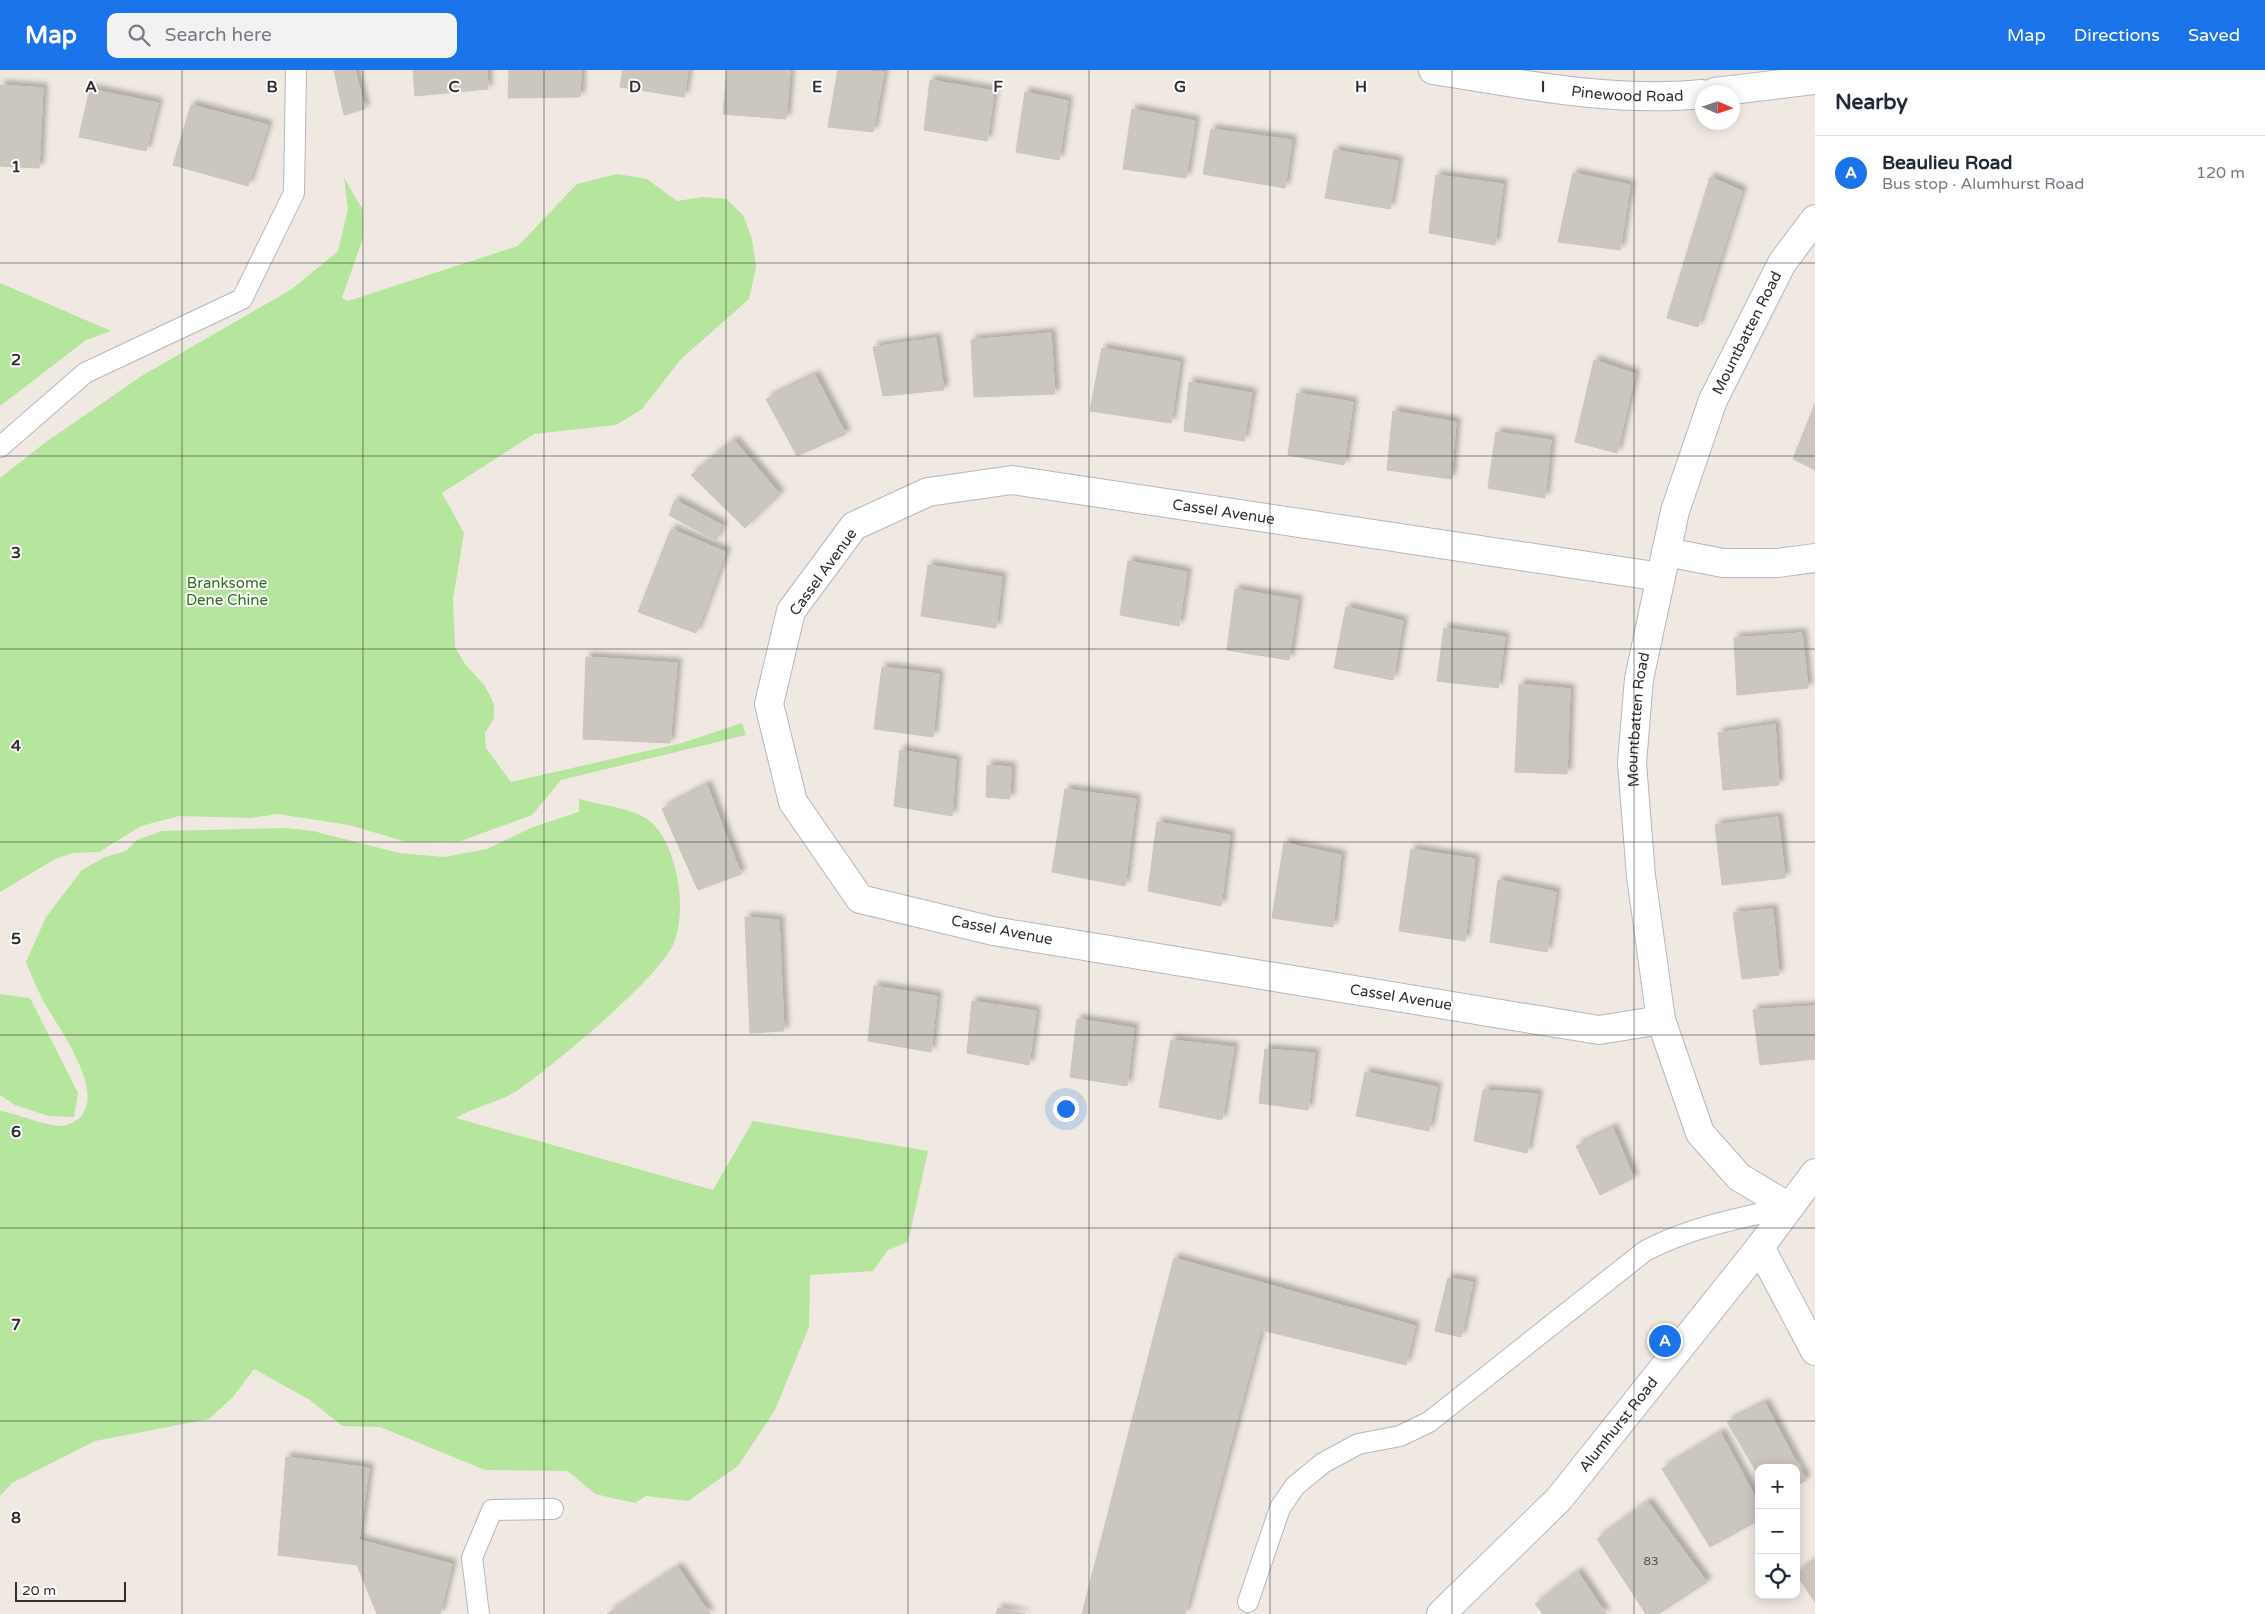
<!DOCTYPE html>
<html lang="en">
<head>
<meta charset="utf-8">
<style>
	:root { --surface:#fff; --page:#f2f2f3; --text:#1f2937; --muted:#747a83; --line:#e0e1e3; --accent:#1a73e8 }
	body { margin:0; font-family:"Varela Round",sans-serif; background:var(--page); color:var(--text) }
	.controls { position:absolute; right:15px; bottom:15px; display:grid; overflow:hidden; border-radius:10px; box-shadow:0 2px 12px #0003 }
	.controls button { width:45px; height:45px; display:grid; place-items:center; padding:0; border:0; border-bottom:1px solid var(--line); background:var(--surface); color:var(--text); font:25px sans-serif }
	.compass { position:absolute; left:1695px; top:15px; width:45px; height:45px; border-radius:50%; background:var(--surface); box-shadow:0 2px 12px #0003; rotate:93deg }
	.scale { position:absolute; left:15px; bottom:12px; width:111px; box-sizing:border-box; padding-left:5px; border:2px solid #2e2e2e; border-top:0; font-size:14px; line-height:18px; white-space:nowrap; color:#2e2e2e; -webkit-text-stroke:4px #fff; paint-order:stroke }
	.you { position:absolute; left:1065px; top:1038px; width:18px; height:18px; margin:-12px; border:4px solid #fff; border-radius:50%; background:#1a73e8; box-shadow:0 0 0 8px #1a73e833 }
	.badge { display:grid; place-items:center; width:32px; height:32px; border-radius:50%; background:var(--accent); color:#fff; font-size:16px; font-weight:700 }
	.pin { position:absolute; translate:-50% -50%; border:2px solid #fff; box-shadow:0 1px 5px #0006 }
	.list { margin:0; padding:0; list-style:none }
	h2 { display:flex; justify-content:space-between; align-items:center; height:65px; margin:0; padding:0 20px; font-size:21px }
	h2 small { font-size:16px; font-weight:400; color:var(--muted) }
	.list li { display:grid; grid-template-columns:32px 1fr auto; gap:15px; align-items:center; box-sizing:border-box; height:75px; padding:0 20px; border-top:1px solid var(--line) }
	.list b { display:block; font-size:19px; white-space:nowrap }
	.list p { margin:0; font-size:16px; white-space:nowrap; color:var(--muted) }
	.list em { font-size:16px; font-style:normal; color:var(--muted) }
	.icon { flex:none; width:28px; height:28px; fill:none; stroke:currentColor; stroke-width:2; stroke-linecap:round; stroke-linejoin:round }
	.map { position:relative; flex:none; width:1815px; height:1544px; overflow:hidden }
	header { display:flex; align-items:center; gap:30px; box-sizing:border-box; height:70px; padding:0 25px; background:var(--accent); color:#fff }
	header strong { font-size:24px }
	nav { display:flex; gap:28px; margin-inline-start:auto; font-size:18px }
	.search { width:350px; height:45px; background:var(--page); display:flex; align-items:center; gap:12px; box-sizing:border-box; padding:0 18px; border-radius:10px; color:var(--muted); font-size:19px }
	main { display:flex }
	aside { flex:1; background:var(--surface) }
	.map>svg:first-child { display:block }
	.green { fill:#b6e59e }
	.building { fill:#cbc7bf; stroke:#cbc5ba; filter:url(#shadow) }
	.lines { fill:none; stroke-linecap:round; stroke-linejoin:round }
	.service-casing { stroke:#b4b7c1; stroke-width:22 }
	.minor-casing { stroke:#b4b7c1; stroke-width:30 }
	.service { stroke:#fff; stroke-width:20 }
	.minor { stroke:#fff; stroke-width:28 }
	.grid { fill:none; stroke:#2e2e2e; stroke-width:1; stroke-opacity:0.55 }
	.labels { text-anchor:middle; dominant-baseline:central; stroke-width:4; stroke-linejoin:round; paint-order:stroke }
	.number-label { font-size:12px; fill:#555452 }
	.street-label { font-size:15px; fill:#2e2e2e; stroke:#fff }
	.park-label { font-size:15px; fill:#2c6e1b; stroke:#fff }
	.grid-label { font-size:16px; text-anchor:middle; font-weight:bold; fill:#2e2e2e; stroke:#fff; stroke-width:4; stroke-linejoin:round; paint-order:stroke }
</style>
</head>
<body>
<header>
<strong>Map</strong>
<div class="search"><svg class="icon" aria-label="search" viewBox="0 0 24 24"><circle cx="10" cy="10" r="6"/><path d="M15 15l6 6"/></svg>Search here</div>
<nav><a>Map</a><a>Directions</a><a>Saved</a></nav>
</header>
<main>
<div class="map">
<svg width="1815" height="1544" viewBox="0 0 1815 1544">
	<defs>
		<filter id="shadow"><feDropShadow dx="4.5" dy="-4.5" stdDeviation="2.5" flood-color="#0004"/></filter>
	</defs>
	<rect width="100%" height="100%" fill="#efe9e1"/>
	<g class="green">
		<polygon points="617,104 647,109 677,131 703,127 726,129 743,145 752,169 756,197 749,229 681,289 642,339 616,355 534,364 442,423 464,463 453,529 455,577 465,594 485,616 494,634 494,648 485,663 486,678 511,712 682,673 742,653 746,665 561,710 532,745 461,771 407,772 349,755 277,744 251,748 179,746 141,756 99,782 73,783 55,789 0,822 0,408 46,372 140,307 292,219 338,181 348,139 344,108 363,140 363,168 342,228 348,231 518,176 577,114"/>
		<polygon points="0,213 111,261 86,270 0,336"/>
		<path d="M579 729C600 735 635 738 651 752 664 763 673 786 676 802 681 823 682 848 675 870 664 905 554 994 521 1018 502 1032 475 1036 456 1048L713 1120 753 1051 928 1081 908 1172 888 1180 873 1201 810 1205 809 1257 775 1340 738 1396 688 1431 646 1426 635 1433 595 1424 568 1401 485 1400 380 1357 342 1356 310 1330 254 1299 233 1327 209 1349 95 1371 12 1413 0 1426V1041C17 1043 54 1060 67 1055 118 1038 60 960 45 934 38 921 32 906 26 892L46 847 82 800 105 787 126 781 137 770 161 761 286 758 313 761 399 783 444 787 487 779 533 757 579 742Z"/>
		<polygon points="0,924 30,928 78,1023 74,1047 49,1046 15,1035 0,1025"/>
	</g>
	<g class="building">
		<polygon points="334,0 355,0 365,39 344,45"/>
		<polygon points="413,0 487,0 488,19 415,26"/>
		<polygon points="509,0 581,0 580,27 508,28"/>
		<polygon points="623,0 688,0 684,27 620,17"/>
		<polygon points="727,0 790,0 786,49 723,44"/>
		<polygon points="838,0 884,2 873,62 828,57"/>
		<polygon points="930,10 994,21 987,71 924,60"/>
		<polygon points="0,15 43,18 39,98 0,96"/>
		<polygon points="90,19 158,33 146,81 79,67"/>
		<polygon points="1025,22 1068,31 1059,90 1016,82"/>
		<polygon points="191,35 268,55 248,116 173,95"/>
		<polygon points="1132,39 1195,51 1186,108 1123,99"/>
		<polygon points="1211,59 1292,70 1285,118 1203,104"/>
		<polygon points="1334,80 1398,91 1390,139 1325,128"/>
		<polygon points="1573,103 1630,115 1620,180 1558,172"/>
		<polygon points="1436,105 1503,114 1495,175 1429,163"/>
		<polygon points="1710,107 1742,121 1698,257 1667,248"/>
		<polygon points="1051,263 1055,324 974,327 971,270"/>
		<polygon points="936,268 944,320 883,326 873,277"/>
		<polygon points="1102,278 1180,292 1171,353 1090,341"/>
		<polygon points="1594,290 1635,304 1617,383 1575,372"/>
		<polygon points="815,305 846,364 797,386 766,329"/>
		<polygon points="1189,312 1252,323 1244,371 1184,361"/>
		<polygon points="1297,323 1353,332 1344,395 1288,385"/>
		<polygon points="1815,334 1815,400 1793,389"/>
		<polygon points="1393,341 1456,352 1451,409 1387,400"/>
		<polygon points="1496,362 1551,370 1545,428 1488,418"/>
		<polygon points="734,370 780,424 745,458 691,405"/>
		<polygon points="675,430 722,455 716,471 669,445"/>
		<polygon points="671,459 726,482 696,563 638,542"/>
		<polygon points="1128,491 1187,502 1179,556 1120,545"/>
		<polygon points="928,495 1002,507 996,558 921,546"/>
		<polygon points="1235,519 1298,530 1289,590 1227,580"/>
		<polygon points="1346,537 1403,551 1393,610 1334,598"/>
		<polygon points="1444,558 1505,567 1498,618 1437,611"/>
		<polygon points="1802,563 1808,618 1737,625 1734,568"/>
		<polygon points="586,587 677,593 670,673 583,669"/>
		<polygon points="882,597 939,604 933,667 874,659"/>
		<polygon points="1519,614 1570,619 1567,704 1515,702"/>
		<polygon points="1775,654 1779,715 1723,720 1718,663"/>
		<polygon points="900,680 956,690 952,746 894,736"/>
		<polygon points="987,695 1011,697 1010,729 986,727"/>
		<polygon points="707,715 741,804 698,820 662,739"/>
		<polygon points="1065,719 1136,729 1125,816 1052,802"/>
		<polygon points="1778,747 1785,808 1722,815 1715,755"/>
		<polygon points="1157,752 1230,765 1221,836 1148,821"/>
		<polygon points="1284,773 1341,785 1333,857 1272,848"/>
		<polygon points="1411,779 1475,789 1465,871 1399,861"/>
		<polygon points="1498,810 1556,822 1547,882 1490,872"/>
		<polygon points="1773,839 1779,905 1742,909 1733,843"/>
		<polygon points="745,847 779,850 784,961 750,963"/>
		<polygon points="874,916 937,926 931,982 868,971"/>
		<polygon points="972,931 1036,941 1029,995 967,983"/>
		<polygon points="1815,936 1815,989 1760,995 1753,940"/>
		<polygon points="1077,949 1134,958 1127,1016 1070,1007"/>
		<polygon points="1171,970 1234,977 1222,1050 1159,1037"/>
		<polygon points="1265,979 1315,983 1308,1040 1259,1033"/>
		<polygon points="1365,1002 1437,1017 1429,1061 1356,1046"/>
		<polygon points="1483,1020 1538,1024 1527,1083 1474,1071"/>
		<polygon points="1613,1058 1634,1108 1600,1125 1576,1076"/>
		<polygon points="1174,1188 1415,1256 1406,1295 1261,1260 1185,1544 1082,1544"/>
		<polygon points="1448,1208 1473,1212 1461,1267 1435,1261"/>
		<polygon points="1765,1333 1806,1410 1796,1416 1796,1398 1759,1398 1759,1406 1727,1352"/>
		<polygon points="1721,1363 1759,1434 1759,1450 1710,1477 1662,1399"/>
		<polygon points="286,1387 369,1398 359,1470 452,1494 440,1544 377,1544 357,1495 278,1485"/>
		<polygon points="1648,1432 1707,1512 1658,1544 1646,1544 1597,1469"/>
		<polygon points="1815,1490 1815,1532 1796,1504"/>
		<polygon points="678,1497 710,1544 607,1544"/>
		<polygon points="1578,1502 1606,1544 1543,1544 1535,1534"/>
		<polygon points="998,1538 1025,1544 996,1544"/>
	</g>
	<g class="lines">
		<defs>
			<g id="service">
				<polyline points="0,377 85,303 242,229 294,123 296,0"/>
				<path d="M1248 1532 1280 1438 1295 1416 1323 1393 1358 1374 1400 1366 1429 1352 1645 1181C1690 1157 1740 1148 1789 1137"/>
				<polyline points="479,1544 472,1488 492,1440 553,1439"/>
			</g>
			<g id="minor">
				<path id="s1" d="M1433 0C1522 14 1613 33 1702 24"/>
				<polyline points="1715,22 1815,10"/>
				<polyline points="1666,482 1723,493 1777,493 1815,488"/>
				<path id="s2" d="M1661 950 1599 960 993 861 860 829 793 732 769 634 791 541 854 456 928 422 1012 410 1661 507"/>
				<path id="s3" d="M1789 1137 1739 1107 1700 1063 1661 950 1641 806 1632 693 1639 609 1675 441 1713 330 1782 193 1815 149"/>
				<polyline points="1760,1177 1815,1281"/>
				<path id="s4" d="M1441 1544 1559 1429 1760 1177 1815 1103"/>
			</g>
		</defs>
		<use href="#service" class="service-casing"/>
		<use href="#minor" class="minor-casing"/>
		<use href="#service" class="service"/>
		<use href="#minor" class="minor"/>
	</g>
	<path class="grid" d="M182 0V1544M363 0V1544M544 0V1544M726 0V1544M908 0V1544M1089 0V1544M1270 0V1544M1452 0V1544M1634 0V1544M0 193H1815M0 386H1815M0 579H1815M0 772H1815M0 965H1815M0 1158H1815M0 1351H1815"/>
	<g class="labels">
		<g class="number-label">
			<text x="1651" y="1491">83</text>
		</g>
		<g class="street-label">
			<text stroke="none"><textPath href="#s1" startOffset="196">Pinewood Road</textPath></text>
			<text stroke="none"><textPath href="#s3" startOffset="944">Mountbatten Road</textPath></text>
			<text stroke="none"><textPath href="#s2" startOffset="1614">Cassel Avenue</textPath></text>
			<text transform="translate(823 502) rotate(-54)">Cassel Avenue</text>
			<text stroke="none"><textPath href="#s3" startOffset="539">Mountbatten Road</textPath></text>
			<text transform="translate(1002 860) rotate(11)">Cassel Avenue</text>
			<text transform="translate(1401 927) rotate(9)">Cassel Avenue</text>
			<text stroke="none"><textPath href="#s4" startOffset="260">Alumhurst Road</textPath></text>
		</g>
		<g class="park-label">
			<text x="227" y="513">Branksome<tspan x="227" dy="17">Dene Chine</tspan></text>
		</g>
	</g>
	<g class="grid-label">
		<text x="91" y="22">A</text>
		<text x="272" y="22">B</text>
		<text x="454" y="22">C</text>
		<text x="635" y="22">D</text>
		<text x="817" y="22">E</text>
		<text x="998" y="22">F</text>
		<text x="1180" y="22">G</text>
		<text x="1361" y="22">H</text>
		<text x="1543" y="22">I</text>
		<text x="16" y="102">1</text>
		<text x="16" y="295">2</text>
		<text x="16" y="488">3</text>
		<text x="16" y="681">4</text>
		<text x="16" y="874">5</text>
		<text x="16" y="1067">6</text>
		<text x="16" y="1260">7</text>
		<text x="16" y="1453">8</text>
	</g>
</svg>
<div class="controls">
<button>+</button>
<button>−</button>
<button><svg class="icon" aria-label="locate" viewBox="0 0 24 24"><circle cx="12" cy="12" r="6"/><path d="M12 2v4M12 18v4M2 12h4M18 12h4"/></svg></button>
</div>
<svg class="compass" viewBox="-18 -18 36 36"><path d="M0-13l5 13h-10z" fill="#e53935"/><path d="M0 13l5-13h-10z" fill="#747a83"/></svg>
<div class="scale">20 m</div>
<div class="you"></div>
<div class="pin badge" style="left:1665px;top:1271px">A</div>
</div>
<aside>
<h2>Nearby<small></small></h2>
<ul class="list">
<li><span class="badge">A</span><div><b>Beaulieu Road</b><p>Bus stop · Alumhurst Road</p></div><em>120 m</em></li>
</ul>
</aside>
</main>
</body>
</html>
